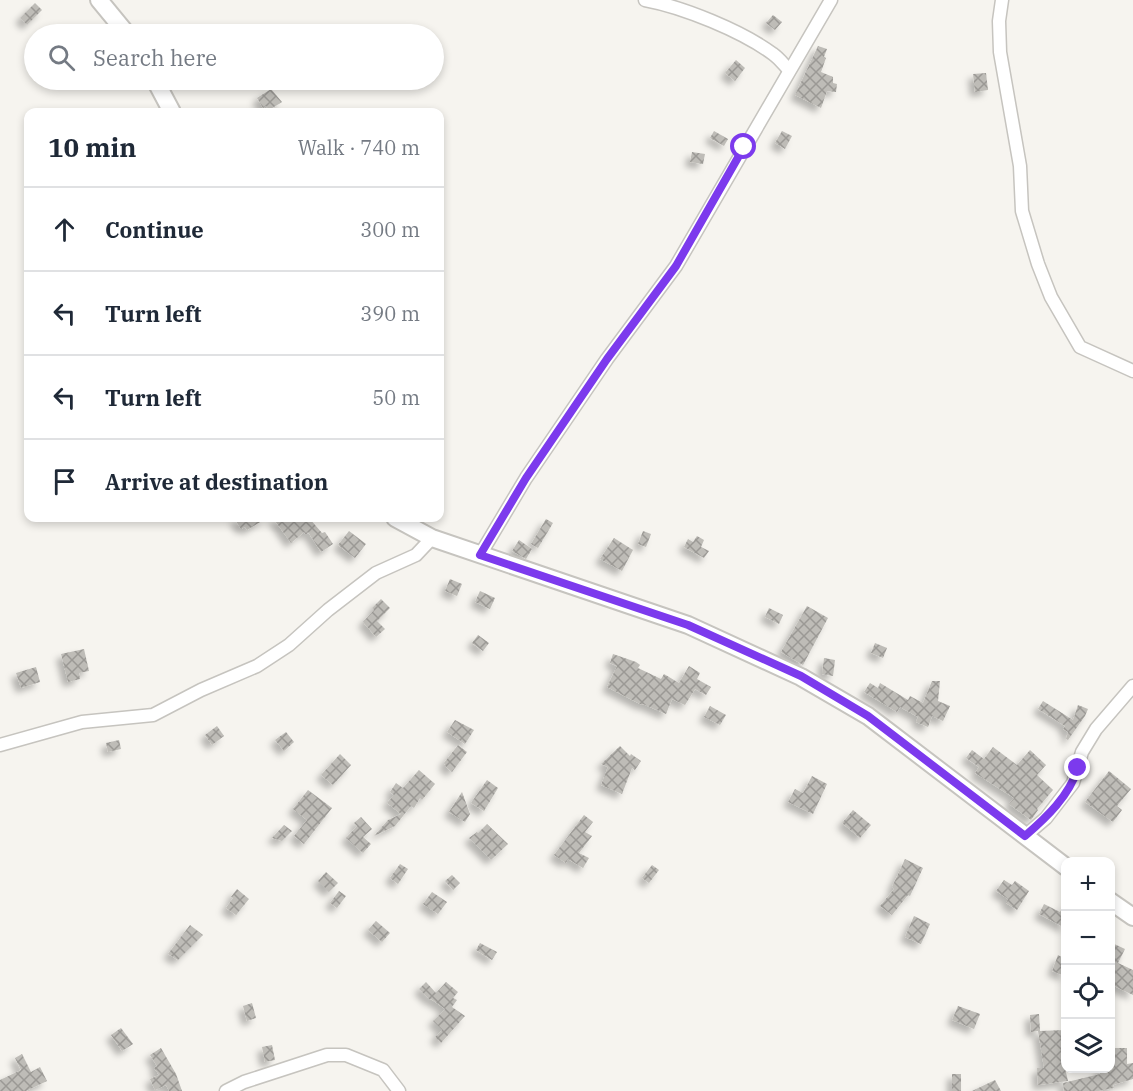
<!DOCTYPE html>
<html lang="en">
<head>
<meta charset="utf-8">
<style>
	:root { --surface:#fff; --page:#f6f6f7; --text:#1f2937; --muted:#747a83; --line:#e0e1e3 }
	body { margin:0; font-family:"IBM Plex Serif",serif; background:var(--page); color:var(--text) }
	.controls { position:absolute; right:18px; bottom:18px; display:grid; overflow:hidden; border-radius:12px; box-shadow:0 3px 9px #0003 }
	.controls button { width:54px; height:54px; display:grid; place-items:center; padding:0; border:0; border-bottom:2px solid var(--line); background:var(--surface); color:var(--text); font:30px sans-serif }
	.stop { position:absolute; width:18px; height:18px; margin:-14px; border:4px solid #7c3aed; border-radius:50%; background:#fff }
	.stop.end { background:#7c3aed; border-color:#fff; box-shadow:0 2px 6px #0008 }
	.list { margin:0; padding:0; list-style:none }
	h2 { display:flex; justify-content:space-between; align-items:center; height:78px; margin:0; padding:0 24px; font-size:26px }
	h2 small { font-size:20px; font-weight:400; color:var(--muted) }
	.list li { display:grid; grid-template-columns:39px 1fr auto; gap:18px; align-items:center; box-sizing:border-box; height:84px; padding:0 24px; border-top:2px solid var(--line) }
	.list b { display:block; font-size:22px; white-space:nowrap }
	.list em { font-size:20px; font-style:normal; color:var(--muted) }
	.icon { flex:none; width:33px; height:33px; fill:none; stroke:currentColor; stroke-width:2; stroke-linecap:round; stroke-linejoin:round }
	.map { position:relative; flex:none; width:1133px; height:1091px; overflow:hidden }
	.search { position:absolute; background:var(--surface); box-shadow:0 3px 9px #0003; left:24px; top:24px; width:420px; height:66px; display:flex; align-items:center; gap:15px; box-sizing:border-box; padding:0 21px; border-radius:33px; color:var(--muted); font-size:22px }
	.panel { position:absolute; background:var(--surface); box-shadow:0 3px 9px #0003; left:24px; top:108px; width:420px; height:414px; border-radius:12px }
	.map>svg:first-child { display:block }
	.building { fill:url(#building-cross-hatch); filter:url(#shadow) }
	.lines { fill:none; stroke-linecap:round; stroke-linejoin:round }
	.street-casing { stroke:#c6c4bf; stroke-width:15 }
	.secondary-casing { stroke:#c6c4bf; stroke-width:20 }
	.street { stroke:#fff; stroke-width:12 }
	.secondary { stroke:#fff; stroke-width:16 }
	.route { stroke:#7c3aed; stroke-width:8 }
</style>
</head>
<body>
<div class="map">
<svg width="1133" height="1091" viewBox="0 0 1133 1091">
	<defs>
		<pattern id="building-cross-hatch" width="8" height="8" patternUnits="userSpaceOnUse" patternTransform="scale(1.5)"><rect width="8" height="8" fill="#bebcb7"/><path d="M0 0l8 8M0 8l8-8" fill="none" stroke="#9b9995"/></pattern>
		<filter id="shadow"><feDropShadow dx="-5" dy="5" stdDeviation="3" flood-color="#0004"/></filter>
	</defs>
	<rect width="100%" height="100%" fill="#f6f4ef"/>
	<g class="building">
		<polygon points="35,3 42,10 27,25 20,18"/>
		<polygon points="773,15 782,22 775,30 766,23"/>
		<polygon points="818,46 827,49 824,57 826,58 821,72 833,77 833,83 837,84 836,92 827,91 821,108 795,95"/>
		<polygon points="736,60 745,68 735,81 725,73"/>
		<polygon points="986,73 988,90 975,92 973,74"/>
		<polygon points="271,89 282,102 269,110 266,106 263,108 257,98"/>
		<polygon points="714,131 728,139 724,146 710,138"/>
		<polygon points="782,131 792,136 785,149 775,143"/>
		<polygon points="692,152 705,154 703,164 690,162"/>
		<polygon points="234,518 267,518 247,530 245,527 241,529"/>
		<polygon points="273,518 309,518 322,533 325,532 333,544 321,552 308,532 306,535 304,532 291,543"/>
		<polygon points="546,519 553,523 538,548 531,544"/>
		<polygon points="349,531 366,544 355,558 338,545"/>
		<polygon points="643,531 651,534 646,547 638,544"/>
		<polygon points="697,536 704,540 701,547 709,551 704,558 684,547 688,539 693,542"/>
		<polygon points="614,538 633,550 622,571 600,559"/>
		<polygon points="519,540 532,549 526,559 512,551"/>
		<polygon points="450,579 462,584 457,596 445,591"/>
		<polygon points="480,591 495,598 490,609 475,602"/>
		<polygon points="381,599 390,608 377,621 385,629 376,637 363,622 374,610 372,608"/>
		<polygon points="807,606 828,618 803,665 781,652"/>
		<polygon points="769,608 783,615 779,624 765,617"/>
		<polygon points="478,635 489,643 483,651 472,643"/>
		<polygon points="875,643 887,648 883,658 871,653"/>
		<polygon points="84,649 89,671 79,673 80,679 68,682 61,654"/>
		<polygon points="613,654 636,662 640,665 638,668 661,679 664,674 679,683 689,666 700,673 697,679 711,687 706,695 695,689 685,705 672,699 666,714 643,704 642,705 607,687 617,666 610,663"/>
		<polygon points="824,658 835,660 833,676 822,674"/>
		<polygon points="36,667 40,682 21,688 16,673"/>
		<polygon points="932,681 940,681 938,701 950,706 943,721 932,716 928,727 916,722 918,717 900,707 897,712 864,692 870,683 878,688 880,683 908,700 910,696 923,703"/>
		<polygon points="1043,701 1073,720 1078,705 1088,709 1085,716 1068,740 1066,739 1068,732 1063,729 1065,726 1038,709"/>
		<polygon points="710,706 726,715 720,725 704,717"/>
		<polygon points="455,720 474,730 465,744 447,732"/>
		<polygon points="217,726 224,736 212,745 205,735"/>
		<polygon points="286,732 294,742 284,751 275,740"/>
		<polygon points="119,740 121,749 108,752 106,743"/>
		<polygon points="458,745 467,752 452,772 446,767 444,763"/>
		<polygon points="620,746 630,756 631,754 641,761 635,770 632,768 622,794 601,785 608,767 601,764"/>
		<polygon points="993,747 1017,765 1030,750 1046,765 1037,775 1053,790 1037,809 1038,810 1031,820 1009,804 1014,798 975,773 979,767 966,758 972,750 984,759"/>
		<polygon points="340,754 351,765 333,785 321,775"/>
		<polygon points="419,770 435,784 422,800 420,798 414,808 411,806 395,826 374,836 388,820 401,814 387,803 394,795 390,792 396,783 403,788"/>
		<polygon points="1109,771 1131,789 1117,806 1122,810 1113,822 1085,802"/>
		<polygon points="812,776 827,784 813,814 788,802 795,789 803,793"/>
		<polygon points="487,780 498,788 484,811 471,803"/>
		<polygon points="308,790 332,808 304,844 294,836 307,820 293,809"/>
		<polygon points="462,792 470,814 465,822 449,812"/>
		<polygon points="853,810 871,825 860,838 842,823"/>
		<polygon points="584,815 593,822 585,832 592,836 579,853 589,858 583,868 568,859 566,863 554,855"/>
		<polygon points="361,817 372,829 363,837 371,844 363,853 346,838 357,826 354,823"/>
		<polygon points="487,824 508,844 491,860 469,838 477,832 478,833"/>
		<polygon points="284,825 292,831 282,841 272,838"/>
		<polygon points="905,859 923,868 910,896 908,895 892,915 880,906 894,889 892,887"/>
		<polygon points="400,864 408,869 398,884 390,878"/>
		<polygon points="652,865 659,870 649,883 642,878"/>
		<polygon points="326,872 338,883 329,892 318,881"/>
		<polygon points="452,875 460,883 453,890 445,881"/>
		<polygon points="1004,880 1012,885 1015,881 1029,891 1017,910 1006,903 1008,899 996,891"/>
		<polygon points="237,889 249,899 236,915 226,908 233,898 231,897"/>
		<polygon points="339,891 346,896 337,908 330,903"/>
		<polygon points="432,892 447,902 438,914 423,904"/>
		<polygon points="1065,902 1065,928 1039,914 1044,904 1060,912"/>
		<polygon points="914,916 930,924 921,944 905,937"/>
		<polygon points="376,921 390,933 382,942 368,930"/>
		<polygon points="190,925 203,935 178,960 168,954"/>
		<polygon points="1110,942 1125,949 1118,963 1133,970 1133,995 1110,984"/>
		<polygon points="480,943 497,952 492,960 476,950"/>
		<polygon points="1058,955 1065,959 1065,976 1052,971"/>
		<polygon points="426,982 436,993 446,982 458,992 453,998 457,1000 452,1007 465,1016 441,1043 435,1037 442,1030 433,1021 445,1009 431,999 430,1000 419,989"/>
		<polygon points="252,1003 256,1018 247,1021 243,1006"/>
		<polygon points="958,1006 980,1014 974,1029 952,1020"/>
		<polygon points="1039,1014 1040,1031 1065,1030 1065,1068 1068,1081 1038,1085 1037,1068 1044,1068 1038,1031 1031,1032 1030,1015"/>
		<polygon points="121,1028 133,1044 122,1051 111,1035"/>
		<polygon points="272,1045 275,1060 265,1062 262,1047"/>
		<polygon points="161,1048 176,1074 182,1091 169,1091 166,1085 155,1090 150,1079 159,1075 154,1068 157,1066 150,1055"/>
		<polygon points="1110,1048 1127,1048 1127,1064 1133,1063 1133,1079 1113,1085 1114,1088 1098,1091 1064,1091 1063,1083 1100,1074 1099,1068 1110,1068"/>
		<polygon points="22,1054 31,1072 40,1067 47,1081 26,1091 0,1091 0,1080 21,1070 15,1058"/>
		<rect x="952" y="1074" width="9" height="17"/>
		<polygon points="995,1080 1001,1091 972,1091"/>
	</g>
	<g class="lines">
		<defs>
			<g id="street">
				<path d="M645 0C683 7 742 31 773 54 779 58 784 65 789 70"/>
				<polyline points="1002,0 999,21 1000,52 1020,166 1022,211 1038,264 1051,297 1080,347 1133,371"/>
				<polyline points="480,555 526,478 607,359 676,266 831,0"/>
				<polyline points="0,745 82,722 153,715 201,690 257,666 289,645 328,610 376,573 416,555 432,538"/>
				<polyline points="1025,836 1046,818 1073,783 1082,752 1096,729 1133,686"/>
				<polyline points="226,1091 244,1082 327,1055 346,1055 383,1070 399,1091"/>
			</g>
			<g id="secondary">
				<polyline points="99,0 127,34"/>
				<polyline points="155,80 172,112"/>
				<polyline points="395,518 432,538 688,625 801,677 868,716 1066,867"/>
				<polyline points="1110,901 1133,917"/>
			</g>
		</defs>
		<use href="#street" class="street-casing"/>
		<use href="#secondary" class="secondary-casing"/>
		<use href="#street" class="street"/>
		<use href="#secondary" class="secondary"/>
	</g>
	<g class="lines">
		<path class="route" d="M744 147 676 266 607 359 526 478 480 555 688 625 801 676 868 716 1025 836C1047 817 1069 796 1078 768"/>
	</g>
</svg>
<div class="controls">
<button>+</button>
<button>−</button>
<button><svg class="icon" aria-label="locate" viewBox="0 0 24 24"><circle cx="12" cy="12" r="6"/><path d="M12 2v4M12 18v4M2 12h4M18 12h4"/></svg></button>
<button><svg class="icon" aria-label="layers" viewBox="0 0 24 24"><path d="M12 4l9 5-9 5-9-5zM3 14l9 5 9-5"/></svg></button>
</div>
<div class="stop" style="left:744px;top:147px"></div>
<div class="stop end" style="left:1078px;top:768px"></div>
<div class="search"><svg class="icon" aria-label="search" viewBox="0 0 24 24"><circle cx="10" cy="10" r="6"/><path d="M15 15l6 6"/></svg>Search here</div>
<section class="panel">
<h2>10 min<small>Walk · 740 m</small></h2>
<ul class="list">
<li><svg class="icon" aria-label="ahead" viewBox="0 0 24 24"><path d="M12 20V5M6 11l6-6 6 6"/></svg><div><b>Continue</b></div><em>300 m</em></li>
<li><svg class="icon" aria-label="left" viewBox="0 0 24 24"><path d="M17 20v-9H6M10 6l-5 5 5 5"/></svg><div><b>Turn left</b></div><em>390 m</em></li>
<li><svg class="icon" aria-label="left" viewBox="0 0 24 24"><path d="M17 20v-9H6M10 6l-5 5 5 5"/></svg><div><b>Turn left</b></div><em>50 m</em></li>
<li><svg class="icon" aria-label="arrive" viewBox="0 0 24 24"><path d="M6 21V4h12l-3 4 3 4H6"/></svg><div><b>Arrive at destination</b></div></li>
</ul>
</section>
</div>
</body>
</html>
